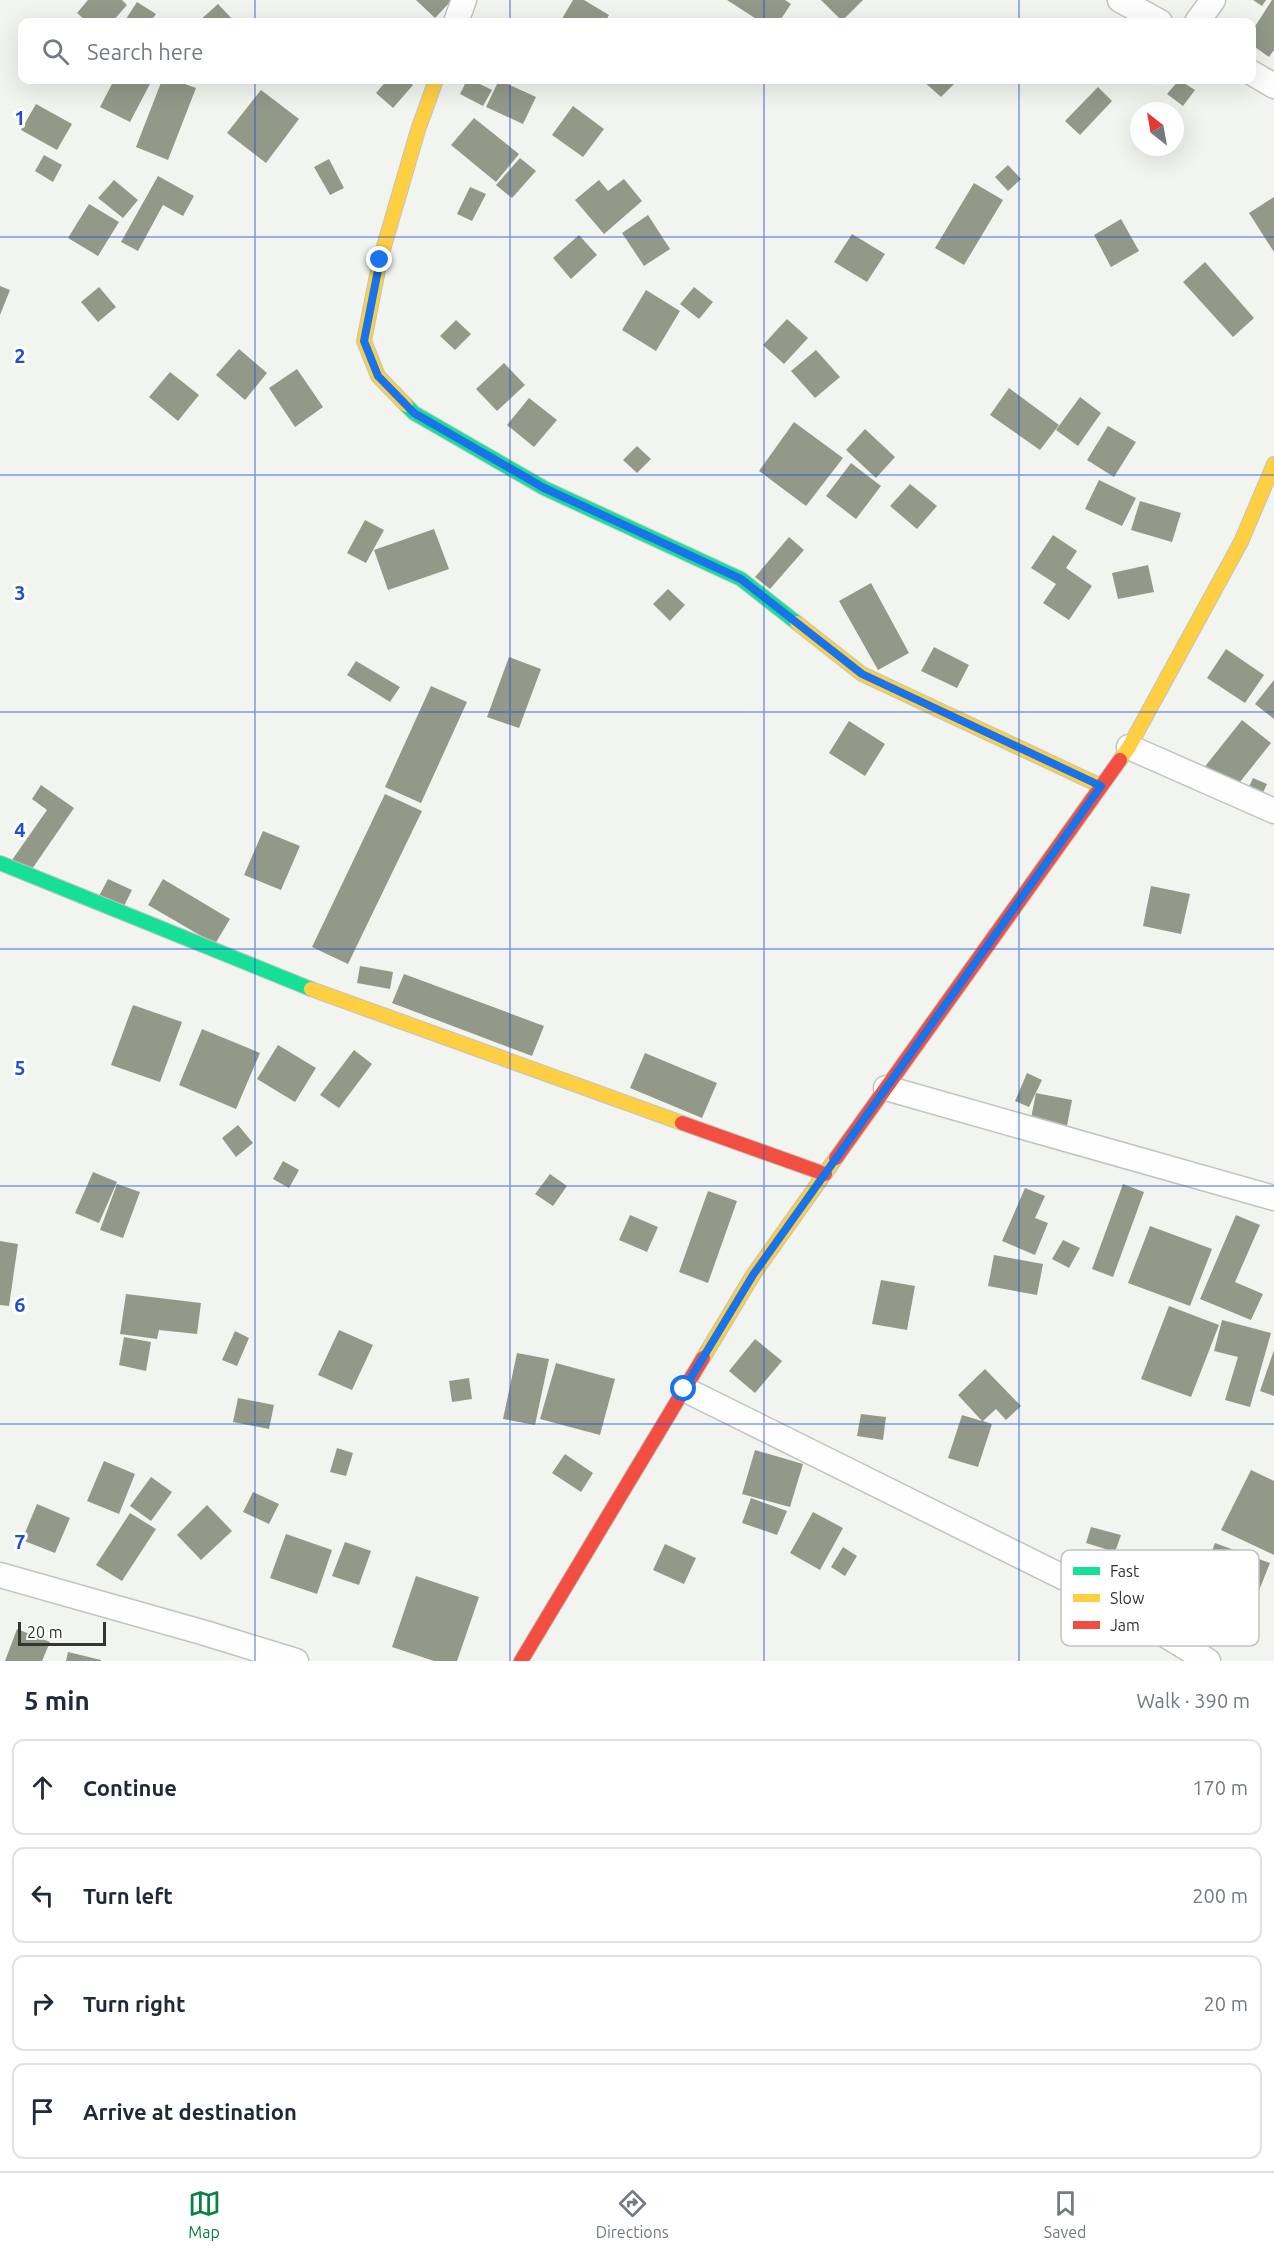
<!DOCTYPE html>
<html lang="en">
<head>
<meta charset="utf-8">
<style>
	:root { --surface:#fff; --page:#f6f6f7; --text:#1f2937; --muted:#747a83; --line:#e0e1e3; --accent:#0b8043 }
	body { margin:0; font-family:Ubuntu,sans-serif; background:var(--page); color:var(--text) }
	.compass { position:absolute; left:1130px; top:102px; width:54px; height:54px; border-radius:50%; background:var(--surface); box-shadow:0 6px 24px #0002; rotate:329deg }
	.scale { position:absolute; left:18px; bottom:15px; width:88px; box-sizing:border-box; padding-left:6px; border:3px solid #343531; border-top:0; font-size:16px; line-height:21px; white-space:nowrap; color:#343531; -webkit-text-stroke:4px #fff; paint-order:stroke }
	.stop { position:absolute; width:18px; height:18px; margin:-14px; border:4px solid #1a73e8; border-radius:50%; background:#fff }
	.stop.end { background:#1a73e8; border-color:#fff; box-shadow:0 2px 6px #0008 }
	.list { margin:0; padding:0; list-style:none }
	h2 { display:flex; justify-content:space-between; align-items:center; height:78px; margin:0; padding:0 24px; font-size:26px }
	h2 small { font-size:20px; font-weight:400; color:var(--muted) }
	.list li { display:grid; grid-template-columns:39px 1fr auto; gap:18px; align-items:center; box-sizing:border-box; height:96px; margin:0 12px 12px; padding:0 12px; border:2px solid var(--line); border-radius:12px }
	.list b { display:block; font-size:22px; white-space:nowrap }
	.list em { font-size:20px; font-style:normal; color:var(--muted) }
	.icon { flex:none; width:33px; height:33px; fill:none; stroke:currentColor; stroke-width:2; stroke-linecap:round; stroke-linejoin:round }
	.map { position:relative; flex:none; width:1274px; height:1661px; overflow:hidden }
	.search { position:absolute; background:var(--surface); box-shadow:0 6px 24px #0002; left:18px; right:18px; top:18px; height:66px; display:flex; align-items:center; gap:15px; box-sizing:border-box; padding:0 21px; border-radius:12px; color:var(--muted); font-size:22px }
	.sheet { height:510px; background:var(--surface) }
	nav { display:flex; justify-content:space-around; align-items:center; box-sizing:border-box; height:84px; border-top:2px solid var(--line); background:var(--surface); font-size:16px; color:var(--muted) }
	nav a { display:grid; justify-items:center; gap:3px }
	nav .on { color:var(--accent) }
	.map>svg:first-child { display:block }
	.building { fill:#939989 }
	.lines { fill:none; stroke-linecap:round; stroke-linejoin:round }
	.street-casing { stroke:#c2c4c0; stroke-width:27 }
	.fast-casing { stroke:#c2c4c0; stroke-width:16 }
	.slow-casing { stroke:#c2c4c0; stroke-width:16 }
	.jam-casing { stroke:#c2c4c0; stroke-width:16 }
	.street { stroke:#fdfefd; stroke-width:24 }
	.fast { stroke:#16e098; stroke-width:14 }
	.slow { stroke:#ffcf43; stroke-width:14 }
	.jam { stroke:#f24e42; stroke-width:14 }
	.route { stroke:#1a73e8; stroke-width:8 }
	.grid { fill:none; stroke:#1d4ed8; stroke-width:1.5; stroke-opacity:0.55 }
	.key { fill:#fff; stroke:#c2c2c1; stroke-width:1.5 }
	.key-label { font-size:16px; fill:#343531 }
	.grid-label { font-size:20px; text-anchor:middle; font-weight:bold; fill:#1d4ed8; stroke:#fff; stroke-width:6; stroke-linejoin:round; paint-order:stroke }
</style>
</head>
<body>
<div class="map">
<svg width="1274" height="1661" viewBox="0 0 1274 1661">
	<rect width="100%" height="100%" fill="#f2f5ef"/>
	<g class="building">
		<polygon points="88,0 122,0 127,5 112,22 87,22 77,13"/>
		<polygon points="416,0 452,0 435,18"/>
		<polygon points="573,0 584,0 609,15 605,22 560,22"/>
		<polygon points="727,0 785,0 791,4 779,22 761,22"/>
		<polygon points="821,0 863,0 842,21"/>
		<polygon points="1253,0 1266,0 1262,6"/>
		<polygon points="1272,0 1274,0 1274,50 1269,57 1252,45 1252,31"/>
		<polygon points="137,2 156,14 150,22 124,22"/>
		<polygon points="218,4 235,22 198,22"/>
		<polygon points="114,80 152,80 130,122 100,107"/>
		<polygon points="162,80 174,80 196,88 168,160 136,147"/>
		<polygon points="387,80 406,80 413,85 393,108 376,93"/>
		<polygon points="467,80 472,80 492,90 483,106 460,94"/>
		<polygon points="499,80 536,97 523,124 486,107"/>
		<polygon points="922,80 958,80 941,97"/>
		<polygon points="1179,80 1195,90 1183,106 1167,94"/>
		<polygon points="1098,87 1112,101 1080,135 1065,121"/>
		<polygon points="261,90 299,119 266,163 227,133"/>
		<polygon points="36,104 72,124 57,150 21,130"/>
		<polygon points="573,106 604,129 583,157 552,135"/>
		<polygon points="474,118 519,154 496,182 451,145"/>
		<polygon points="44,155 62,165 53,182 35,171"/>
		<polygon points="520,158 536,171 512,198 496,185"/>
		<polygon points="329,159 344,188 330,195 314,167"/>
		<polygon points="1008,165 1021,179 1008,191 995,177"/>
		<polygon points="158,176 194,196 183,216 163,205 138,251 121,242"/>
		<polygon points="624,179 642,201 604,234 575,200 599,180 608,191"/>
		<polygon points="114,180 138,200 123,218 98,198"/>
		<polygon points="974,183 1003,200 964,265 935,248"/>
		<polygon points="470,187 486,194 472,221 457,214"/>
		<polygon points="1274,197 1274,252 1249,213"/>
		<polygon points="89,204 119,222 98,256 68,238"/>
		<polygon points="648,215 670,249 644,266 622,233"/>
		<polygon points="1121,219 1139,251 1111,267 1094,235"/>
		<polygon points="852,234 885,254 867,282 834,262"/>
		<polygon points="579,235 597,255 571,279 553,258"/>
		<polygon points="1205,262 1254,318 1233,337 1183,282"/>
		<polygon points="0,286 10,290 0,315"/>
		<polygon points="99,287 116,307 98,322 81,302"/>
		<polygon points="694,287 713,302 699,319 680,304"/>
		<polygon points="646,290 680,311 656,351 622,330"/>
		<polygon points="787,319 808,338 784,364 763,345"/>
		<polygon points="456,320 471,334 455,350 440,336"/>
		<polygon points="239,349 267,373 245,400 216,375"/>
		<polygon points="816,350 840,377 815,398 791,371"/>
		<polygon points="504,363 525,385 497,411 476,389"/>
		<polygon points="297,369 323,407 295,427 269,388"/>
		<polygon points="170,372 199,395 178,421 149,397"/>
		<polygon points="1009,388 1059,425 1040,450 990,415"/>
		<polygon points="1080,397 1101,413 1078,446 1056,430"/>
		<polygon points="529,398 557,420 534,447 507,425"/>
		<polygon points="794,422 843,458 806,506 759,471"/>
		<polygon points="1108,426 1136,442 1114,477 1087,460"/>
		<polygon points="865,429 895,457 876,478 846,450"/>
		<polygon points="637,446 651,459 637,473 623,460"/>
		<polygon points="851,463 881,486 856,519 826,496"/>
		<polygon points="1099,480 1136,498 1122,526 1085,509"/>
		<polygon points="910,484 937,506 917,529 890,506"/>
		<polygon points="1140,501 1181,513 1172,542 1131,530"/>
		<polygon points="365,520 384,530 366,563 347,553"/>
		<polygon points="434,529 449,569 388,590 374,550"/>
		<polygon points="1053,535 1077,551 1066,568 1092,586 1069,620 1043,603 1056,584 1031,568"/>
		<polygon points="789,537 804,550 770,589 755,577"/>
		<polygon points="1148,565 1154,592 1118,599 1112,573"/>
		<polygon points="871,583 909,653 878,670 839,601"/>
		<polygon points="668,589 685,605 670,621 653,604"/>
		<polygon points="934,647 969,665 957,688 921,671"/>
		<polygon points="1226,649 1264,675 1245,703 1207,678"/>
		<polygon points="509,657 541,669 519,728 487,717"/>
		<polygon points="356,661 400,687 390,702 347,675"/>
		<polygon points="1274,680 1274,719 1255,704"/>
		<polygon points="431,686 467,702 421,803 385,787"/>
		<polygon points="1242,720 1271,743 1232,792 1203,769"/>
		<polygon points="849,721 885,744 865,776 829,753"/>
		<polygon points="1253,778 1267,784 1257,806 1243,800"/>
		<polygon points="41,785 74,808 30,872 12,860 47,810 32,799"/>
		<polygon points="385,794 422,811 348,964 312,947"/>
		<polygon points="263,831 300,846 281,890 244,875"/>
		<polygon points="108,879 132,890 121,912 97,900"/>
		<polygon points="163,879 230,919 215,944 148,905"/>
		<polygon points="1151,886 1190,894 1181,934 1143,926"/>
		<polygon points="360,966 393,972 390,989 357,983"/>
		<polygon points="404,974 544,1026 532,1056 392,1003"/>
		<polygon points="133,1005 182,1022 160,1082 111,1065"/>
		<polygon points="202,1029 260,1053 236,1109 179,1085"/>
		<polygon points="278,1045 316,1068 295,1102 257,1079"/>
		<polygon points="354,1050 372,1064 339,1108 320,1095"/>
		<polygon points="645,1053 717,1083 702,1118 630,1088"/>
		<polygon points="1027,1073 1042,1080 1029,1107 1015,1101"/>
		<polygon points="1036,1093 1072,1100 1066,1131 1030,1123"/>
		<polygon points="238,1125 253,1143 236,1157 222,1138"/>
		<polygon points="283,1161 299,1170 289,1188 273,1179"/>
		<polygon points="93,1172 117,1182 99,1223 75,1213"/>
		<polygon points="550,1174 567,1186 553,1206 535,1194"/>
		<polygon points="117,1184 140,1192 123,1238 100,1230"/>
		<polygon points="1123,1184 1144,1192 1113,1277 1092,1269"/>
		<polygon points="1025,1188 1045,1196 1035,1218 1048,1223 1035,1255 1002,1241"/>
		<polygon points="708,1191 737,1201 708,1283 679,1272"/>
		<polygon points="630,1215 658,1227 647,1252 619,1240"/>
		<polygon points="1236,1215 1260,1225 1235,1282 1263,1294 1251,1320 1200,1299"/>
		<polygon points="1150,1226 1212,1249 1190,1306 1128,1283"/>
		<polygon points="1063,1240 1080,1248 1069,1268 1052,1259"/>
		<polygon points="0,1241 18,1244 9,1306 0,1305"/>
		<polygon points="994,1255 1043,1264 1037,1295 988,1286"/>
		<polygon points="881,1280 915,1286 907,1330 872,1324"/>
		<polygon points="126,1294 201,1303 197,1334 159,1330 157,1339 120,1334"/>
		<polygon points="1169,1306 1219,1325 1191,1397 1141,1379"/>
		<polygon points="1222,1320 1271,1333 1250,1407 1225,1400 1238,1357 1214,1351"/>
		<polygon points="339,1330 373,1345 352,1390 318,1375"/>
		<polygon points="235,1331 249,1338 237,1366 222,1360"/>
		<polygon points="124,1337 151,1342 146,1371 119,1365"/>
		<polygon points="755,1339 782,1361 755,1393 729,1371"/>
		<polygon points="1274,1350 1274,1396 1260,1391"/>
		<polygon points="517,1353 549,1359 535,1425 503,1419"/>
		<polygon points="556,1363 615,1379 600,1435 540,1419"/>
		<polygon points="985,1369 1021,1406 1006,1420 996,1409 983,1421 992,1424 978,1467 948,1458 962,1415 982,1421 958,1395"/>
		<polygon points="469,1378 472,1399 452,1402 449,1381"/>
		<polygon points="238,1398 274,1405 269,1429 233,1422"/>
		<polygon points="861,1414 886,1417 883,1440 857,1436"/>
		<polygon points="337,1448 353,1453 346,1476 330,1472"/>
		<polygon points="755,1450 803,1464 790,1507 742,1494"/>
		<polygon points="565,1454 593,1473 581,1492 552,1473"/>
		<polygon points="104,1461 135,1474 119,1514 87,1501"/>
		<polygon points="1251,1470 1274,1481 1274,1555 1221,1530"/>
		<polygon points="151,1477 172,1492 151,1521 130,1506"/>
		<polygon points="253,1492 279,1504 269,1524 243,1512"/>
		<polygon points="751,1498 787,1511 777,1535 742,1523"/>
		<polygon points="37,1504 70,1518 55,1553 22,1540"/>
		<polygon points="207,1505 232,1531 201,1560 177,1535"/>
		<polygon points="813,1512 843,1528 820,1570 790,1553"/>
		<polygon points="130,1513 156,1529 122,1581 96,1565"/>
		<polygon points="1091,1527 1121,1535 1115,1552 1086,1543"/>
		<polygon points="286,1534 332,1550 317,1594 270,1578"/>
		<polygon points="345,1542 371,1551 359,1585 332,1576"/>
		<polygon points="1215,1543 1270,1563 1258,1593 1233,1584 1222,1613 1193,1601"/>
		<polygon points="665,1544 696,1558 684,1584 653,1570"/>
		<polygon points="843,1547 857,1556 845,1576 831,1567"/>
		<polygon points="416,1576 479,1597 457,1661 434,1661 392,1647"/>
		<polygon points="17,1629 50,1642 42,1661 5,1661"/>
		<polygon points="68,1652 101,1660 101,1661 66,1661"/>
	</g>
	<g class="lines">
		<defs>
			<g id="street">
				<polyline points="1120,0 1160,22"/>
				<polyline points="456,22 464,0"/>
				<polyline points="1197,22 1213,0"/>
				<polyline points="1252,73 1274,86"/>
				<polyline points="1129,747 1274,811"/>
				<polyline points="886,1088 1274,1198"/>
				<polyline points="684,1389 1103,1597 1208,1661"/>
				<polyline points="0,1575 205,1633 296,1661"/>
			</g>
			<g id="fast">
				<polyline points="406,405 414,413 544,488 741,579 797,623"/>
				<polyline points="0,863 311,989"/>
			</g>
			<g id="slow">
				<polyline points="406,405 378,376 364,341 380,260 418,130 436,80"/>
				<polyline points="797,623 862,674 1101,786"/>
				<polyline points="1120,760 1129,747 1241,542 1274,464"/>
				<polyline points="311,989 682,1123"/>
				<polyline points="703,1358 753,1275 836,1158"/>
			</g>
			<g id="jam">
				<polyline points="682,1123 825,1174"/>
				<polyline points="836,1158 1120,760"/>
				<polyline points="521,1661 703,1358"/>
			</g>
		</defs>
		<use href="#street" class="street-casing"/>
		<use href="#fast" class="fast-casing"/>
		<use href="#slow" class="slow-casing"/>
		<use href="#jam" class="jam-casing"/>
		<use href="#street" class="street"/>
		<use href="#fast" class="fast"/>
		<use href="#slow" class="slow"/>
		<use href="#jam" class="jam"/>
	</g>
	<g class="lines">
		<polyline class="route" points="380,260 364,341 378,376 414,413 544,488 741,579 862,674 1101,786 753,1275 684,1389"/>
	</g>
	<path class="grid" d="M255 0V22M510 0V22M764 0V22M1019 0V22M255 80V1661M510 80V1661M764 80V1661M1019 80V1661M0 237H1274M0 475H1274M0 712H1274M0 949H1274M0 1186H1274M0 1424H1274"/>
	<rect x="1061" y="1550" width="198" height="96" rx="9" class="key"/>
	<rect x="1073" y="1567" width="27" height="8" fill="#16e098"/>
	<rect x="1073" y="1594" width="27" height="8" fill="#ffcf43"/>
	<rect x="1073" y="1621" width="27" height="8" fill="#f24e42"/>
	<g class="key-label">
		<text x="1110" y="1577">Fast</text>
		<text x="1110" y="1604">Slow</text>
		<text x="1110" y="1631">Jam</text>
	</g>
	<g class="grid-label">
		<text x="20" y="125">1</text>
		<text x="20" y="363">2</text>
		<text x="20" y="600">3</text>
		<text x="20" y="837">4</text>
		<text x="20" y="1075">5</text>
		<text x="20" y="1312">6</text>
		<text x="20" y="1549">7</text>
	</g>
</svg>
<svg class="compass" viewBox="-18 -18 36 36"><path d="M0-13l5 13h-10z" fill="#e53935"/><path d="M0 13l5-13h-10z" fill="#747a83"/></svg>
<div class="scale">20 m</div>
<div class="stop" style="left:684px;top:1389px"></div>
<div class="stop end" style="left:380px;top:260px"></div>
<div class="search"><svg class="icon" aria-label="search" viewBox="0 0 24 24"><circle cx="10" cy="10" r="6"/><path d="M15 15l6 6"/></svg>Search here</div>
</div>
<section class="sheet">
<h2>5 min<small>Walk · 390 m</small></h2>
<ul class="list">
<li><svg class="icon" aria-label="ahead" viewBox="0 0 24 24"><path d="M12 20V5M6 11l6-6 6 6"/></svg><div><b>Continue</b></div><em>170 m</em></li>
<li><svg class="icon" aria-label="left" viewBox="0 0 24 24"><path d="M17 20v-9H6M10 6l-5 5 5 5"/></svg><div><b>Turn left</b></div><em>200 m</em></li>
<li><svg class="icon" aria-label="right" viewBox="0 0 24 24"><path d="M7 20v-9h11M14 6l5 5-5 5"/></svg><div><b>Turn right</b></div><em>20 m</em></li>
<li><svg class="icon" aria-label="arrive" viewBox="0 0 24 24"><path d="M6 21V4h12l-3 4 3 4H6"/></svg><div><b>Arrive at destination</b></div></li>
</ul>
</section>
<nav>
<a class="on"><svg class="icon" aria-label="map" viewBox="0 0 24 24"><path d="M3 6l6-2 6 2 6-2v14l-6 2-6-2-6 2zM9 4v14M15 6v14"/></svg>Map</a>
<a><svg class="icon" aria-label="directions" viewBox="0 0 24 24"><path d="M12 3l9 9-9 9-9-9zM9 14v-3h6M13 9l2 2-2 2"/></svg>Directions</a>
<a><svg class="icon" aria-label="saved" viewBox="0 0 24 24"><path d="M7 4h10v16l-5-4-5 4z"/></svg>Saved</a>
</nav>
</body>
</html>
